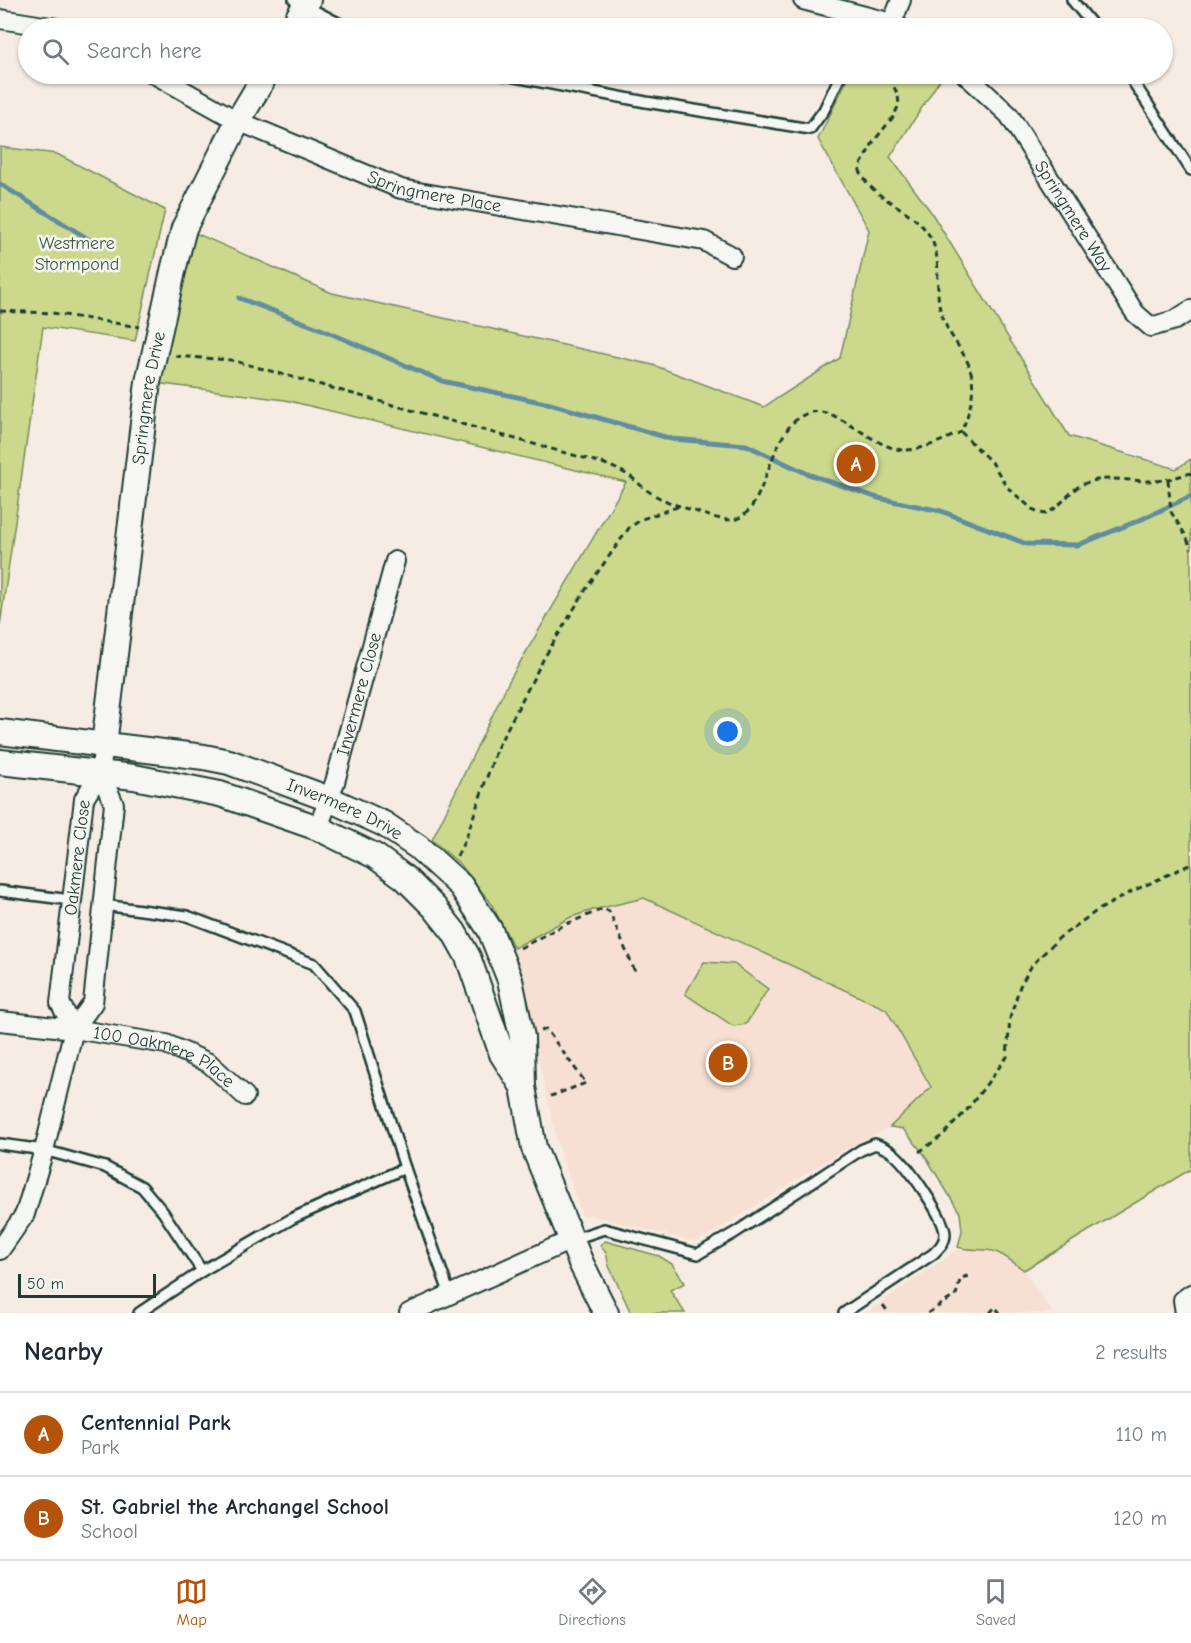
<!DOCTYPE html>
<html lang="en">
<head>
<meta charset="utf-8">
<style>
	:root { --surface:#fff; --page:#f2f2f3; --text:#1f2937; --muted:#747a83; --line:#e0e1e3; --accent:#b45309 }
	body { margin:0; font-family:"Comic Neue",sans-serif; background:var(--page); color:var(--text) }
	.scale { position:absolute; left:18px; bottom:15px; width:138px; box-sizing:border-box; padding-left:6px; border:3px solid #1f3d34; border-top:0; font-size:16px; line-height:21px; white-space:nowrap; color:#1f3d34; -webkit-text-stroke:4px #f6f6f2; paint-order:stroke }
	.you { position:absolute; left:728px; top:732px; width:21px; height:21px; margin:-15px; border:4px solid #fff; border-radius:50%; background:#1a73e8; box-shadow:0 0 0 9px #1a73e833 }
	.badge { display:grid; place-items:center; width:39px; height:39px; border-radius:50%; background:var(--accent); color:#fff; font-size:20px; font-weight:700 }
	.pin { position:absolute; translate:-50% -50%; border:3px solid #fff; box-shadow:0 2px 6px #0006 }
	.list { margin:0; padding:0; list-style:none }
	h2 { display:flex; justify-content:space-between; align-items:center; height:78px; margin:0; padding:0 24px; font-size:26px }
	h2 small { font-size:20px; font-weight:400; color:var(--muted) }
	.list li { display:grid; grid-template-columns:39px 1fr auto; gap:18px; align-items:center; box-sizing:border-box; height:84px; padding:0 24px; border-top:2px solid var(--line) }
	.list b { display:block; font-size:22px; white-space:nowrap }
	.list p { margin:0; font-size:20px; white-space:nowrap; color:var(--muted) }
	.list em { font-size:20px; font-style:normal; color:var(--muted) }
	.icon { flex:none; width:33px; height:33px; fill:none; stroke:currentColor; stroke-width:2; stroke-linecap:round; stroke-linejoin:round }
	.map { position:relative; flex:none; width:1191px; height:1313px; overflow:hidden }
	.search { position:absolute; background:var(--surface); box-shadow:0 2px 4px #0004; left:18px; right:18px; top:18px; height:66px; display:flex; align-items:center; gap:15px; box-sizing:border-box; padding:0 21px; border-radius:33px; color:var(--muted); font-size:22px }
	.sheet { height:246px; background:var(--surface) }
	nav { display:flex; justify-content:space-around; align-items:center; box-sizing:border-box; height:84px; border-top:2px solid var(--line); background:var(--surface); font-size:16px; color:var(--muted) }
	nav a { display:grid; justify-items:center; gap:3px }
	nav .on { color:var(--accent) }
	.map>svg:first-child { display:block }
	.built { fill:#f7e0d3 }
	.green { fill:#ccd98c; stroke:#768b60; stroke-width:1.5 }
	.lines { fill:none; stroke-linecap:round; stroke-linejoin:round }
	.stream { stroke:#608da1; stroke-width:5 }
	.lane-casing { stroke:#1f3d34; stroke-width:14 }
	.street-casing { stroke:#1f3d34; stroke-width:22 }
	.secondary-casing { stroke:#1f3d34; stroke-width:28 }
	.path { stroke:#1f3d34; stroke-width:3; stroke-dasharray:6 4.5; stroke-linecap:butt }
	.lane { stroke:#f6f6f2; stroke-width:9 }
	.street { stroke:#f6f6f2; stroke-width:18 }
	.secondary { stroke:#f6f6f2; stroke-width:24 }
	.labels { text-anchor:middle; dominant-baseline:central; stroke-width:5; stroke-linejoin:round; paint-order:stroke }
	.street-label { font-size:18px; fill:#1f3d34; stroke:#f6f6f2 }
	.park-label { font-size:18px; fill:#425c46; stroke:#f6f6f2 }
</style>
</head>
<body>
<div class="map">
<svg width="1191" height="1313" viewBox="0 0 1191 1313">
	<rect width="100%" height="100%" fill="#f6ece4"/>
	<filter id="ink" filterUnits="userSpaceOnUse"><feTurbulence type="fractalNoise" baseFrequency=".0167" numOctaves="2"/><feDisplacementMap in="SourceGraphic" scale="12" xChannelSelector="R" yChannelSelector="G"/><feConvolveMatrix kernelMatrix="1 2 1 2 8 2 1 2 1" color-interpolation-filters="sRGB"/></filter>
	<g filter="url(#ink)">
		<g class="built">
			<polygon points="644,898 886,1009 931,1087 890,1127 845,1149 705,1238 695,1242 588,1215 582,1216 557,1141 520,979 509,950 571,917 593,910"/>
			<polygon points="977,1249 996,1252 1024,1270 1053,1313 866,1313 957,1250"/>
		</g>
		<g class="green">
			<path d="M850 74H940L943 75 890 157 931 212 1069 436 1176 469 1191 459V1169L1024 1270C1015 1264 1004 1254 993 1251 981 1248 969 1251 958 1247L962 1231 960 1213 924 1154 903 1129 890 1127 931 1087 886 1009 644 898 593 910 571 917 514 948 491 903 461 865 432 840 509 681 626 482 285 400 148 382 184 228 332 293 653 365 764 407 840 358 869 230 818 139Z"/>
			<polygon points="0,147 57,154 165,210 135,341 43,327 0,626"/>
			<polygon points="704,962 734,964 768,989 746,1024 733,1026 685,994"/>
			<polygon points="605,1241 659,1256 672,1264 685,1283 670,1290 685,1313 631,1313 609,1266 606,1253 600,1245"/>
		</g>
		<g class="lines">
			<g class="stream">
				<polyline points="0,184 98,245"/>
				<polyline points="239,298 318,328 442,381 550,404 672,439 746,445 808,474 878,498 941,511 1027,544 1078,545 1140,520 1191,496"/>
			</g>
			<defs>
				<g id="lane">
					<polyline points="294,0 348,28"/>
					<polyline points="1072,0 1095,28"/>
					<polyline points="499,74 646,102 810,129 824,110 841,74"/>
					<polyline points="1128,74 1191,170"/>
					<polyline points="0,891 71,900"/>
					<polyline points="103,905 187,916 314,964 355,1011 405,1168"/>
					<polyline points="0,1144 44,1150 105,1167 142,1187 163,1212 202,1271"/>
					<path d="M574 1239 604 1229 698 1254 736 1232 861 1150 875 1144C882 1147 889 1149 895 1155 908 1166 945 1218 945 1234 945 1243 939 1248 933 1254L844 1313"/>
					<polyline points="139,1313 202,1271 293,1218 405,1168 450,1295"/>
				</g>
				<g id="street">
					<polyline points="803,0 892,23 901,28"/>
					<polyline points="0,19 57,28"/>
					<polyline points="892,23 901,0"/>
					<path id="s1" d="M154 74 238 121 401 189 704 241 732 256"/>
					<path id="s2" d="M965 74 1009 115 1135 313 1151 327 1175 320 1191 310"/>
					<path id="s3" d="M318 828 335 782 395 561"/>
					<path id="s4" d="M0 1021 74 1029 166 1044 209 1063 245 1096"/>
					<path id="s5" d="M74 1029 60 1003 84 799 100 773 104 745"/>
					<polyline points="0,1250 25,1214 44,1150 74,1029 93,1003 114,804 100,773"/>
					<polyline points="409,1313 571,1240"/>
					<polyline points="1185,1313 1183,1300 1191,1294"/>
				</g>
				<g id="secondary">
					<polyline points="292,28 308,0"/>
					<path id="s6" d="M0 732 204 757 229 762 329 799 384 824 418 847 461 886 490 930 510 980 522 1037 523 1087 534 1148 581 1263 606 1313"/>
					<path id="s7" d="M104 745 148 382 174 267 184 228 238 121 266 74"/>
					<polyline points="0,762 134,777 220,794 318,828 375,856 405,878 434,907 454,932 468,957 502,1054 523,1087"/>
				</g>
			</defs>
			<use href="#lane" class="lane-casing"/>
			<use href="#street" class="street-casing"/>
			<use href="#secondary" class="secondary-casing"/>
			<g class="path">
				<polyline points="0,311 52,313 139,327"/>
				<path d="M175 356 231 360 602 463C613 467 622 471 631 477 639 483 645 490 653 494 667 503 684 507 700 513 710 516 720 520 731 520 770 518 765 422 812 412 838 407 876 450 904 450 924 450 943 440 961 432 971 410 978 383 967 361 959 345 946 331 941 313 933 286 945 257 927 232 907 204 870 200 859 168L874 141 893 117 899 105 898 95 887 74"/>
				<path d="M961 432 993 464 1007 487 1032 509 1044 514C1063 508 1069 487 1089 482 1108 476 1130 481 1150 481 1164 481 1177 477 1191 473"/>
				<polyline points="1168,480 1171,512 1186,536 1191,549"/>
				<polyline points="457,856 466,838 497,748 544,658 588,586 629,528 642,519 680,506"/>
				<polyline points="520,948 564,925 603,909 609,911 636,974"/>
				<polyline points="541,1031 546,1029 586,1083 551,1096"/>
				<polyline points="919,1152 942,1136 967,1110 1007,1057 1010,1018 1020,986 1032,965 1059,938 1095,912 1131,892 1191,864"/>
				<polyline points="883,1305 889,1313"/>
				<polyline points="928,1313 956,1295 960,1280 966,1276 970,1280"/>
				<polyline points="990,1313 995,1307 1000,1313"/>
			</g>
			<use href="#lane" class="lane"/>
			<use href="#street" class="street"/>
			<use href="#secondary" class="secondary"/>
		</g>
	</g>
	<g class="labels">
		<g class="street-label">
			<text stroke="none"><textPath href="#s1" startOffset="306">Springmere Place</textPath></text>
			<text stroke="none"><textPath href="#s2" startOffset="180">Springmere Way</textPath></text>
			<text stroke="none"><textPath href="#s7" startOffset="350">Springmere Drive</textPath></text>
			<text stroke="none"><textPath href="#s3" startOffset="140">Invermere Close</textPath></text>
			<text stroke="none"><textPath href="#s6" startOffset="356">Invermere Drive</textPath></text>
			<text stroke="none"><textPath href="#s5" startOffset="176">Oakmere Close</textPath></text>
			<text stroke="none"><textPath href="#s4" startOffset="170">100 Oakmere Place</textPath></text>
		</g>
		<g class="park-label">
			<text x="77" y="243">Westmere<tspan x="77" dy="21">Stormpond</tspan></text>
		</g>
	</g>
</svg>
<div class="scale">50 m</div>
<div class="you"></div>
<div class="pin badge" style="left:856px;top:464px">A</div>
<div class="pin badge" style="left:728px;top:1063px">B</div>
<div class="search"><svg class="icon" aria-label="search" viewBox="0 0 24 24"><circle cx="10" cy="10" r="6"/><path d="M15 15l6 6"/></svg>Search here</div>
</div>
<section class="sheet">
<h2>Nearby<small>2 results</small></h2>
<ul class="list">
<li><span class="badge">A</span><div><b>Centennial Park</b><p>Park</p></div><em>110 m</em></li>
<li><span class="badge">B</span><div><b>St. Gabriel the Archangel School</b><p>School</p></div><em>120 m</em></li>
</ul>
</section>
<nav>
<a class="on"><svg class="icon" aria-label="map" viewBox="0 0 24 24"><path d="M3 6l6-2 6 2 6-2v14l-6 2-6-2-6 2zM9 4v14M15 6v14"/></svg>Map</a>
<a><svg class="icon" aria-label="directions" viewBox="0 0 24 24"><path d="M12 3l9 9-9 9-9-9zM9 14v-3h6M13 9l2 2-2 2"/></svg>Directions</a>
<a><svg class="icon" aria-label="saved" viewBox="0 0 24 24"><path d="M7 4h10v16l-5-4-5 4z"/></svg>Saved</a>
</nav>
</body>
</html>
